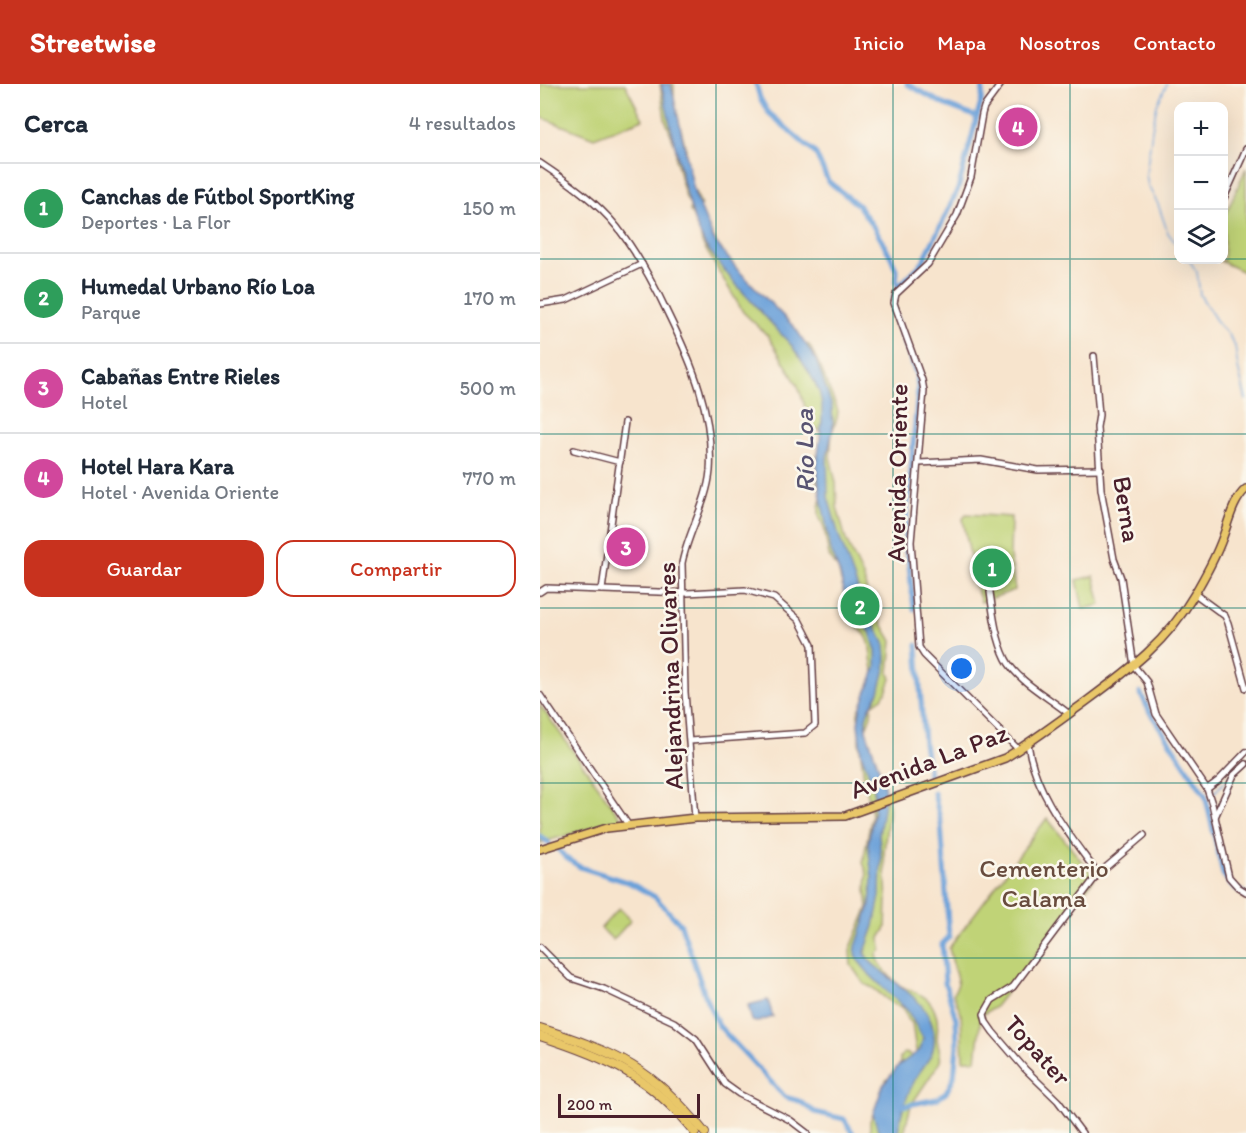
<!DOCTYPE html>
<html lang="es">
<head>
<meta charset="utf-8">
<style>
	:root { --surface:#fff; --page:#f6f6f7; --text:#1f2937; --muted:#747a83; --line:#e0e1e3; --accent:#c8321e }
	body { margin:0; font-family:Itim,sans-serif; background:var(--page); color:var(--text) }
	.controls { position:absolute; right:18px; top:18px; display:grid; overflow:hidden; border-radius:12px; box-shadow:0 6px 24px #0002 }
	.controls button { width:54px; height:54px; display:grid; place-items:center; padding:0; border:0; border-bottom:2px solid var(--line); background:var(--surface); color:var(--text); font:30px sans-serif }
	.scale { position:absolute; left:18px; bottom:15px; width:142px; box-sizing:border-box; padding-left:6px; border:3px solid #4a1f2b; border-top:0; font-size:16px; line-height:21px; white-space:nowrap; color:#4a1f2b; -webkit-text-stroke:4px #fbf7ec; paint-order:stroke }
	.you { position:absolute; left:422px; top:585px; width:21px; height:21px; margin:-15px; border:4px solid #fff; border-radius:50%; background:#1a73e8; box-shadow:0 0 0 9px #1a73e833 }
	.badge { display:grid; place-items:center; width:39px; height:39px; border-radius:50%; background:var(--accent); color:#fff; font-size:20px; font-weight:700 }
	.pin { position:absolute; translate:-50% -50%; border:3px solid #fff; box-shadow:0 2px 6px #0006 }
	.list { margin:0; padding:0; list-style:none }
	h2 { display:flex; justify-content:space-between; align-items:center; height:78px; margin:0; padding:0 24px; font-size:26px }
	h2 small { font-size:20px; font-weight:400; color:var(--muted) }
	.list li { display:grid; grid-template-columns:39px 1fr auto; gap:18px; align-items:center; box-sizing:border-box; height:90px; padding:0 24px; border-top:2px solid var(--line) }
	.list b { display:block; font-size:22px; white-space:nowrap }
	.list p { margin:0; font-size:20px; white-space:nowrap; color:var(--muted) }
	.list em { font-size:20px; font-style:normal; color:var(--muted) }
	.actions { display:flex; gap:12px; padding:18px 24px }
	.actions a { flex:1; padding:14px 0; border:2px solid var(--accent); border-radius:18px; text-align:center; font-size:21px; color:var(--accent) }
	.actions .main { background:var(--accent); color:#fff }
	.icon { flex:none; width:33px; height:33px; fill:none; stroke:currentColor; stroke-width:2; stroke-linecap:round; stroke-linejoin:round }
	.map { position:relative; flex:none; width:706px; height:1049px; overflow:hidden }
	header { display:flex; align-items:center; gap:36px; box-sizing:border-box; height:84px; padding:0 30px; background:var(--accent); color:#fff }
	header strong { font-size:28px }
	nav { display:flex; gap:33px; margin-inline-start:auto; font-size:21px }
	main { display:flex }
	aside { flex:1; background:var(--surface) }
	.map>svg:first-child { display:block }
	.green { fill:#c0d377; stroke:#857951; stroke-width:1.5 }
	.water { fill:#6ca1d9; stroke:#5b6082; stroke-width:1.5 }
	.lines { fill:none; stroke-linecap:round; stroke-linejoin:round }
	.stream { stroke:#6ca1d9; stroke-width:1.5 }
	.canal { stroke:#6ca1d9; stroke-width:5 }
	.minor-casing { stroke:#643d43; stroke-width:8 }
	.major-casing { stroke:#643d43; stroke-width:10 }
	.highway-casing { stroke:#643d43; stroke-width:10 }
	.minor { stroke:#fff; stroke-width:5 }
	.major { stroke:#e9c769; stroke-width:7 }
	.highway { stroke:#e9c769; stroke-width:8 }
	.grid { fill:none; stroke:#0f766e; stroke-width:1.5; stroke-opacity:0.55 }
	.labels { text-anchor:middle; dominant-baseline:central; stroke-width:5; stroke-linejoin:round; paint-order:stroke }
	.street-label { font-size:26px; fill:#4a1f2b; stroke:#fbf7ec }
	.park-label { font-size:26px; fill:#684c3e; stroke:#fbf7ec }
	.water-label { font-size:27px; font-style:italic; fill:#585371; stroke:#fbf7ec }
</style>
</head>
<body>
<header>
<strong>Streetwise</strong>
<nav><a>Inicio</a><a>Mapa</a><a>Nosotros</a><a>Contacto</a></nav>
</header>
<main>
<aside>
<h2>Cerca<small>4 resultados</small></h2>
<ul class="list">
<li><span class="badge" style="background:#2e9e5b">1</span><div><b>Canchas de Fútbol SportKing</b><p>Deportes · La Flor</p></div><em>150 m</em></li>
<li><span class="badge" style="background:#2e9e5b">2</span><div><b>Humedal Urbano Río Loa</b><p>Parque</p></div><em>170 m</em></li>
<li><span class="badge" style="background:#d1479c">3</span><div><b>Cabañas Entre Rieles</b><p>Hotel</p></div><em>500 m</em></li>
<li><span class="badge" style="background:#d1479c">4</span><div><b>Hotel Hara Kara</b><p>Hotel · Avenida Oriente</p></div><em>770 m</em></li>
</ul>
<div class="actions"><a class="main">Guardar</a><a>Compartir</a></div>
</aside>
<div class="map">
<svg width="706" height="1049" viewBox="0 0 706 1049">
	<rect width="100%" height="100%" fill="#fbf7ec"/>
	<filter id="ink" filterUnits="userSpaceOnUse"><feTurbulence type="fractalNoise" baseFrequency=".0167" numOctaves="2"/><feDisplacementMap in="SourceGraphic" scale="12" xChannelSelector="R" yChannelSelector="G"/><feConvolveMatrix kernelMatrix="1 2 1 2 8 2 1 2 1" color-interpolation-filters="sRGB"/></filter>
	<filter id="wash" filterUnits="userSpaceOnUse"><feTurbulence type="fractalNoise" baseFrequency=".008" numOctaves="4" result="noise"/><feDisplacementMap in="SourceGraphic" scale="24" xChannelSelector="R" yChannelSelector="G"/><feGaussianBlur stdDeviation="1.35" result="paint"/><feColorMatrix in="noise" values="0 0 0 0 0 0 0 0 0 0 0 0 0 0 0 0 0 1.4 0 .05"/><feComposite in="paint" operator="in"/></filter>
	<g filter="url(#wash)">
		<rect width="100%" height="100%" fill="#f7e4cd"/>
		<g class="green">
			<polygon points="0,0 85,0 103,35 54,54 0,33"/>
			<path d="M120 0H134V18L146 65V79L153 104 161 120 158 125 192 188 247 236 264 260 269 261 280 282 298 327 297 334 292 348 290 373 296 399 297 423 306 456 324 494 329 518 352 557 349 589 351 595 346 608 342 614 332 621 331 631 323 652 349 720 344 769 347 816 346 844 340 854 341 866 337 870C337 879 350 894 358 900 374 911 389 907 396 931 399 939 397 947 397 955 398 963 402 970 400 978L371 1021 364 1049H330V1037L347 1001 346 996 360 985V973L364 969 369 970 375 976 377 974 372 939 369 937 362 923 353 920 333 904 324 900 311 881 310 866 328 823 326 806 327 790 323 778 332 730 324 693 319 657 321 638 318 633V628L330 608 329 601 334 597 335 590C327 575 336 555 318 544L316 532 309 525 298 485 289 472 284 443 279 432V423L282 409 277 398V372L280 367 281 348 278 345 272 344 258 302 247 283 228 252 203 228 162 159 160 148 150 127V121L146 114 141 96 136 76V64L125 35Z"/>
			<polygon points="706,84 706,189 678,176 684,176 684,134"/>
			<polygon points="426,430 471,433 470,472 475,506 441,518 436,503 423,435"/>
			<polygon points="554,492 561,521 543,525 537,496"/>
			<polygon points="0,621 83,737 69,739 0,759"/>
			<polygon points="507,734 555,794 454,924 441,931 436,976 423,976 421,929 413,910 418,900 409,864"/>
			<polygon points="79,824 91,836 73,856 61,844"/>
		</g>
		<g class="water">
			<path d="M121 0H131L155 111 174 156 197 185 256 245 276 276 292 322 293 344 287 373 288 413 299 452 321 513 345 561 346 574 345 585 339 608 328 627 326 634V646L344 699 345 711 339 751 341 773 340 812 334 842 325 868C327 876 333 880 339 885 363 906 397 922 394 960 393 973 384 981 377 992 367 1010 360 1029 358 1049H339L333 1030 343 1001 358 982 380 966 383 954 367 926 330 891 317 875 315 870 316 862 330 821 332 794 328 760 334 727V704L321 669 318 640 320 625 336 583V567L330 548 305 515 300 490 291 467 279 403 277 380 282 337V320L279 307 270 290 252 262 192 196 165 161 155 139 143 97Z"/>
			<polygon points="228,916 233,933 217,938 212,937 208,921"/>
		</g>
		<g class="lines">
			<g class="stream">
				<polyline points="627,0 617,21 612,46 606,90 608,102 618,120 628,149 638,162"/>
				<polyline points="649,176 657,188 660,211 679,241 688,250 695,262 698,284 706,316"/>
				<polyline points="699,683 706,676"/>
				<polyline points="672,711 691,691"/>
			</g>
			<g class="canal">
				<polyline points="216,0 220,14 228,28 276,70 288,97 318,121 335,145 351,173 357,188 356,198 359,202"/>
				<polyline points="367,0 405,21 437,33 418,105 401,141 382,179 359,202 354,213 353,226 377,293 378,306 364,463 368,473 374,525"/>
				<polyline points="437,33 442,14 443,0"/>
				<polyline points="377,561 384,659 390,696"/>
				<polyline points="600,608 609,627 665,711 683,790 691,801 706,811"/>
				<polyline points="0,752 9,759"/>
				<polyline points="17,764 26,774 40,783 90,799 115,813 141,841 167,917 179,942 245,1013 259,1017 275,1028 304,1035 313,1049"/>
				<polyline points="358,1023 397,1015 406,1009 414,993 417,962 416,935 405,899 402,860 409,853 401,739 394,709"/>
			</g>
		</g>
	</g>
	<g filter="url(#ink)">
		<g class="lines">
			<defs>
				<g id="minor">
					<polyline points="461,0 444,23 442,30 431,93 417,131 388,180 356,210 354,219 382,296 384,307 371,458 379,563 384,571 479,666"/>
					<path d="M0 79C27 97 57 118 77 143 98 170 114 200 128 230 152 279 174 331 170 387 167 419 148 448 142 479L145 608 155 734"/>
					<polyline points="684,114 706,65"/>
					<polyline points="0,220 26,216 102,180"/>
					<polyline points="554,272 559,331 557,343 561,405 574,475 581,494 594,582 607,598 616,630 667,705 672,720 689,793 698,803 706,808"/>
					<polyline points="34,366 80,378"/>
					<polyline points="379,379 441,376 498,386 561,385"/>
					<polyline points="62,506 85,338"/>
					<polyline points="0,508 6,504 147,509 205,506 234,514 259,536 272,561 275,641 265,649 150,657"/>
					<path d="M450 508C453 530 456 555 466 575 477 597 510 614 529 630"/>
					<polyline points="655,510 685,532 688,539 706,604"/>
					<polyline points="0,611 89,742"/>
					<path d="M488 660C495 710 529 750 558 790"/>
					<polyline points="667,705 679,696 706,668"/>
					<polyline points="675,733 694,691 706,680"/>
					<polyline points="0,863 31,894 64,905 134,938 156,955 185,1000 199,1010 250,1036 267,1049"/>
					<polyline points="542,1049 518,1017 485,985 453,948 446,938 444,930 452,916 473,903 558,790 604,751"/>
				</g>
				<path id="major" d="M0 765 67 744 155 734 305 732 465 674C491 658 515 640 540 622 586 588 625 561 654 511 664 494 674 476 681 458 688 441 692 417 706 405"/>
				<g id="highway">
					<path d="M0 944C76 968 114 985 165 1049"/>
					<path d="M0 952C68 974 110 992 155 1049"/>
				</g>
			</defs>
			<use href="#minor" class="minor-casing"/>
			<use href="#major" class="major-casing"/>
			<use href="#highway" class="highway-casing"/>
			<use href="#minor" class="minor"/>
			<use href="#major" class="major"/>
			<use href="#highway" class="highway"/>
		</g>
	</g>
	<path class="grid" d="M176 0V1049M353 0V1049M530 0V1049M0 175H638M684 175H706M0 350H706M0 524H706M0 699H706M0 874H706"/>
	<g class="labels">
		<g class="street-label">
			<text transform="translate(357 389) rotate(-89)">Avenida Oriente</text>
			<text transform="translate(587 425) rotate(81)">Berna</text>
			<text transform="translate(130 592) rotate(-92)">Alejandrina Olivares</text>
			<text transform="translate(389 677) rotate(-21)">Avenida La Paz</text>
			<text transform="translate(498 966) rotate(48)">Topater</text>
		</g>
		<g class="park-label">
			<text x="504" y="784">Cementerio<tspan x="504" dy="30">Calama</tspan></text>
		</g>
		<g class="water-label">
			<text transform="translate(264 367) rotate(-91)">Río Loa</text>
		</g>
	</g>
</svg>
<div class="controls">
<button>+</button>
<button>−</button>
<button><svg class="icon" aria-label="layers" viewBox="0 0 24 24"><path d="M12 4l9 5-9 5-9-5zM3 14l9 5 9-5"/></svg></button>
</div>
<div class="scale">200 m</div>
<div class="you"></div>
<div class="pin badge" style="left:452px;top:484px;background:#2e9e5b">1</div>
<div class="pin badge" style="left:320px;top:522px;background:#2e9e5b">2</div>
<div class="pin badge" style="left:86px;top:463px;background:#d1479c">3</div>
<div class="pin badge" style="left:478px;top:43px;background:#d1479c">4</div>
</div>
</main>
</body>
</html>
